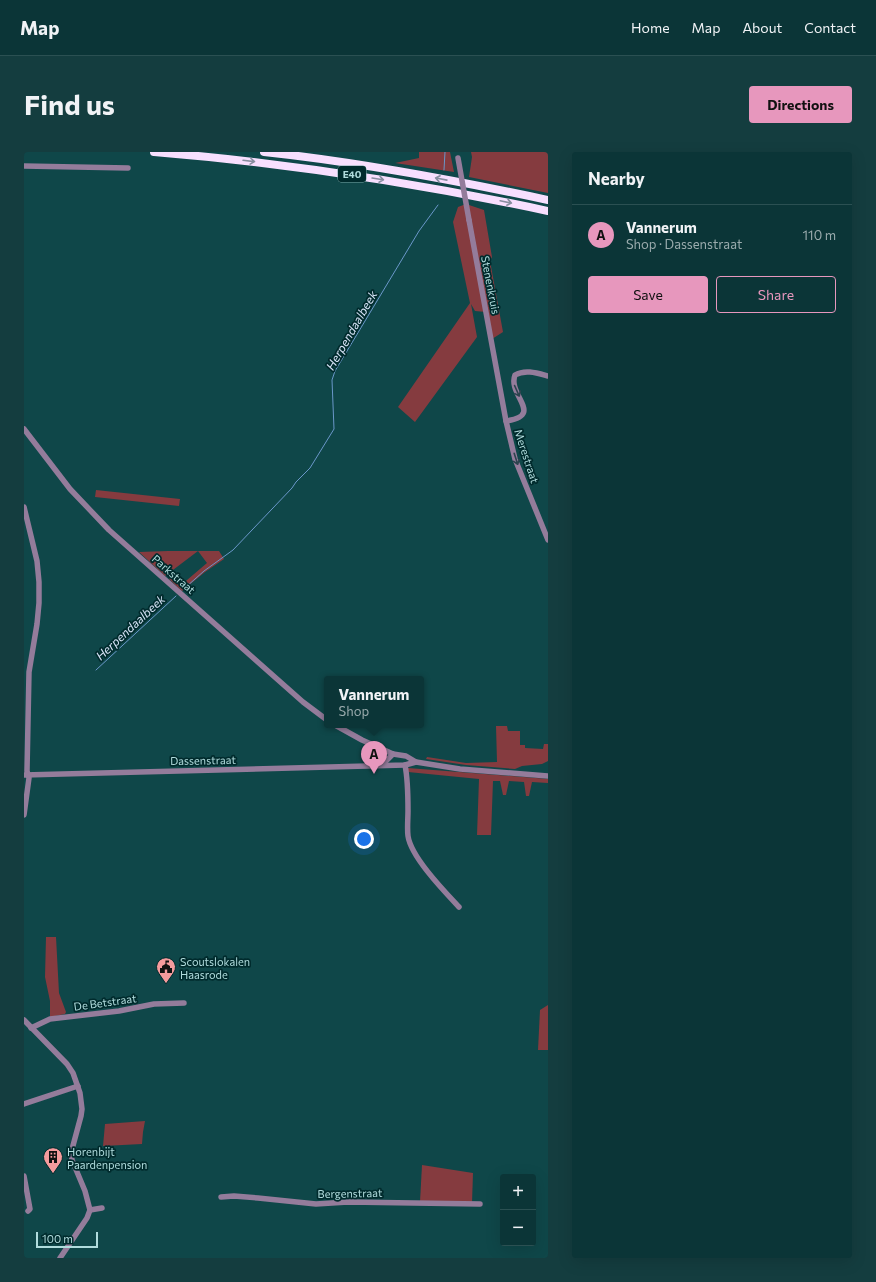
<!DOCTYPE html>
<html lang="en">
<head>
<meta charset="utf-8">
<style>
	:root { --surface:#0b3537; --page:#143d3f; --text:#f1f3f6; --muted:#9aabad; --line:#2b5052; --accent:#e797bd }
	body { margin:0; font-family:Commissioner,sans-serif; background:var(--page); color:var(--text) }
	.controls { position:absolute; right:12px; bottom:12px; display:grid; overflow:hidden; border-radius:4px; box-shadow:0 4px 16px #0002 }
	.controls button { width:36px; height:36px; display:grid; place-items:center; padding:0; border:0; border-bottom:1px solid var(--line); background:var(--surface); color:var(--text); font:20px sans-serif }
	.scale { position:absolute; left:12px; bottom:10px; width:62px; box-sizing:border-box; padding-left:4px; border:2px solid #b0dcdd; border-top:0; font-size:11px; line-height:14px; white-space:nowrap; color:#b0dcdd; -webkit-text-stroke:3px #002b2d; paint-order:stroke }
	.you { position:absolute; left:340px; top:687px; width:14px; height:14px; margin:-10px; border:3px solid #fff; border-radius:50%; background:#1a73e8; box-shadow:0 0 0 6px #1a73e833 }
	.badge { display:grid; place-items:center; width:26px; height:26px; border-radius:50%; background:var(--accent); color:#111; font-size:13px; font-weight:700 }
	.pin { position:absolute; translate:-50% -33px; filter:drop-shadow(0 1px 2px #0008) }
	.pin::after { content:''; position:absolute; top:21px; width:14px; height:12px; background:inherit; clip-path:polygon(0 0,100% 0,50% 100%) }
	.popup { position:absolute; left:300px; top:524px; width:100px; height:52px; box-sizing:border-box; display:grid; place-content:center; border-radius:4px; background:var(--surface); filter:drop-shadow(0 1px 3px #0005); font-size:13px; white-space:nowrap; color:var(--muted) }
	.popup b { font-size:15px; color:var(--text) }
	.popup::after { content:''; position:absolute; left:50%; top:100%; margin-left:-8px; border:8px solid transparent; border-top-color:var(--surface) }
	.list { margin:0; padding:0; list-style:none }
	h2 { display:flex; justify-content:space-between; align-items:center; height:52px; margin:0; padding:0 16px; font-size:17px }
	h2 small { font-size:13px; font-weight:400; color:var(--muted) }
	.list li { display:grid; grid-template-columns:26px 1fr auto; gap:12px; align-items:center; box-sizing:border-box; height:60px; padding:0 16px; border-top:1px solid var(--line) }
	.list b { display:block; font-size:15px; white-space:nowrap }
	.list p { margin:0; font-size:13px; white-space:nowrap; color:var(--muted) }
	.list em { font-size:13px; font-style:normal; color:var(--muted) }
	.actions { display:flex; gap:8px; padding:12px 16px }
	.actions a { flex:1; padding:9px 0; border:1px solid var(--accent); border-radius:4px; text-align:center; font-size:14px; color:var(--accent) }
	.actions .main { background:var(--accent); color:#111 }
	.map { position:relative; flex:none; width:524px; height:1106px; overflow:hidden; border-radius:4px }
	header { display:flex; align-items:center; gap:24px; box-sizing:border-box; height:56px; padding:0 20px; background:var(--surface); border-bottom:1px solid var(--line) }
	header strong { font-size:19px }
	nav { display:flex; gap:22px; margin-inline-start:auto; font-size:14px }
	.intro { display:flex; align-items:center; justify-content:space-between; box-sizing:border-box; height:96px; padding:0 24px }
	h1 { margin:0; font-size:28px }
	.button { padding:10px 18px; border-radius:4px; background:var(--accent); color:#111; font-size:14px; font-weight:700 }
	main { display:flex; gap:24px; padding:0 24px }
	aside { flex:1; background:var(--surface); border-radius:4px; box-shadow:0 4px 16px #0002 }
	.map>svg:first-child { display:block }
	.green { fill:#853b3f }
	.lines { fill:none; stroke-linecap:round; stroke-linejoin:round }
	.stream { stroke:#6a97c9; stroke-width:1 }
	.minor { stroke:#947c9b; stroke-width:5.5 }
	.highway { stroke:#f7dffe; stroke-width:8 }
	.minor-bridge { stroke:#947c9b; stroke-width:5.5 }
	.oneway { stroke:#888ea0 }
	.oneway2 { stroke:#2c434e }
	.labels { text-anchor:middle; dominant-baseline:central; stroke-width:3.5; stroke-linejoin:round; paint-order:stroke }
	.shield { fill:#002b2d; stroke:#7ba7a8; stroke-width:1 }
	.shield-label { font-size:10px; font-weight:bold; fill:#b0dcdd }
	.street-label { font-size:11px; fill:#b0dcdd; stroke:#002b2d }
	.poi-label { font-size:11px; fill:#b0dcdd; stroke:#002b2d; text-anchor:start }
	.water-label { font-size:12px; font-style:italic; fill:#d8e5f8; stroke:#002b2d }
</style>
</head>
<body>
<header>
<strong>Map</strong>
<nav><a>Home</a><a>Map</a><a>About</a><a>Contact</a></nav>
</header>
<div class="intro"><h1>Find us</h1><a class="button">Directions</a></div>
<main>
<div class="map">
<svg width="524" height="1106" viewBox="0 0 524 1106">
	<rect width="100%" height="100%" fill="#0f4749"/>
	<g class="green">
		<polygon points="395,0 426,0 430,20 371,11 395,6"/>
		<polygon points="447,0 524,0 524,41 445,25 448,5"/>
		<polygon points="442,52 460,58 468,105 466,109 479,180 468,187 462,160 451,159 447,152 453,185 391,270 374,255 446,151 429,70 434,55"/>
		<polygon points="72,338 156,347 155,354 71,345"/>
		<polygon points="144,399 195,399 200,407 181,420 158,439 145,427 147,425 156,434 183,411 174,399 141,424 115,400"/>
		<polygon points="472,574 483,574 484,579 496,579 496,593 501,593 501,596 519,597 520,592 524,592 524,609 518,612 498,614 491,617 442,613 402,607 403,605 442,611 473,610"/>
		<polygon points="384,616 524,627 524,631 508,630 505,644 502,644 500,630 485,629 482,643 479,643 476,629 469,629 467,683 453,683 455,627 384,620"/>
		<polygon points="22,785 32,785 35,841 42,860 41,862 26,865 26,849 21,825"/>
		<polygon points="524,853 524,898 514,898 516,858"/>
		<polygon points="121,969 119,980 118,992 79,994 81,972"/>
		<polygon points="398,1013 449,1021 448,1051 396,1050"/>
	</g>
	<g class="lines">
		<g class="stream">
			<polyline points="420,18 421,0"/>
			<polyline points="162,435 180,419 209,398 268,336 272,330 286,316 310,277 308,228 311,219 395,79 414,53"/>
			<polyline points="72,518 152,444"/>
		</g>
		<g class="minor">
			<polyline points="0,14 104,16"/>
			<polyline points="445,68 482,269 491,307 524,388"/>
			<path d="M482 269C521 263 483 243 491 223 501 217 513 221 524 224"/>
			<polyline points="0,277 46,337 85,378 279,550 303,568"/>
			<polyline points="0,355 13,409 15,430 15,451 13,472 5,520 3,619 5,626 0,663"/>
			<polyline points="311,573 338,588 369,602 382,604 392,610 436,617 524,624"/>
			<polyline points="358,613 369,602"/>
			<path d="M381 613C384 628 384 644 384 659 384 667 383 676 384 684 387 705 420 739 435 755"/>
			<polyline points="0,623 381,613 392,610"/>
			<polyline points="0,868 43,912 49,921 56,941 58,957 57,964 47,1001 48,1008 61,1039 66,1058"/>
			<polyline points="7,876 26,867 95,859 130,852 160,851"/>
			<polyline points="0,952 54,934"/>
			<polyline points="0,1024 6,1057 4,1059"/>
			<polyline points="197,1045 210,1044 234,1046 292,1052 324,1050 456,1052"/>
			<polyline points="66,1058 78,1056"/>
			<polyline points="36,1106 63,1066 66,1058"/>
		</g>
		<g class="highway">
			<path d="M130 0C264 11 393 31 524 59"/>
			<path d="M240 0C335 10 430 28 524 48"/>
		</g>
		<polyline class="minor-bridge" points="434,6 445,68"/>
	</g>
	<defs><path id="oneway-shaft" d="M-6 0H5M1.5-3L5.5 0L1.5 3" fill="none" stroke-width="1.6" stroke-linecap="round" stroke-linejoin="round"/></defs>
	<g class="oneway">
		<use href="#oneway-shaft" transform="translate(225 9) rotate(7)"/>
		<use href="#oneway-shaft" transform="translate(354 27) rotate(9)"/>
		<use href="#oneway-shaft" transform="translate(417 27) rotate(-169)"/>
		<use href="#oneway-shaft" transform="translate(482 50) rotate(12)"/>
	</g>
	<g class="oneway2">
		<use href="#oneway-shaft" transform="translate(493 239) rotate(66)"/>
		<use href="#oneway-shaft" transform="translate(492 307) rotate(72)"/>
	</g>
	<defs>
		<symbol id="civic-pin" viewBox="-11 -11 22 30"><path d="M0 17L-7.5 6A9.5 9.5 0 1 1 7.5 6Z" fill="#f59b9d" stroke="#002b2d"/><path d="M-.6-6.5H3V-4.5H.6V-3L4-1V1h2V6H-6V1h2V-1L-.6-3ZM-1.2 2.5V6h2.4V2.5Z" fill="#111"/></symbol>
		<symbol id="building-pin" viewBox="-11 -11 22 30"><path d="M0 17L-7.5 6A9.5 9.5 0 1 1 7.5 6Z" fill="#f59b9d" stroke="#002b2d"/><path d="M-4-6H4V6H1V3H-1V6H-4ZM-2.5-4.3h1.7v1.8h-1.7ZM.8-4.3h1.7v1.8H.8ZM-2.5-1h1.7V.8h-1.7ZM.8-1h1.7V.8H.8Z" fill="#111"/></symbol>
	</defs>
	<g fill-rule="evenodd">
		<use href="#civic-pin" x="131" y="804" width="22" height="30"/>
		<use href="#building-pin" x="18" y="994" width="22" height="30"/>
	</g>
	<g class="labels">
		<rect class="shield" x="314" y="14" width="28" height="16" rx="3"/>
		<g class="shield-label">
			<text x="328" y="22">E40</text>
		</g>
		<g class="street-label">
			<text transform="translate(467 133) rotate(79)">Stenenkruis</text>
			<text transform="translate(503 304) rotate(72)">Merestraat</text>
			<text transform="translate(150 422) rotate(41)">Parkstraat</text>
			<text transform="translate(179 608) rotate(-1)">Dassenstraat</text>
			<text transform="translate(81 850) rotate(-8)">De Betstraat</text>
			<text transform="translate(326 1041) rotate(-1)">Bergenstraat</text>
		</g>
		<g class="poi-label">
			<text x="156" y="809">Scoutslokalen<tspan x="156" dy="13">Haasrode</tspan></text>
			<text x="43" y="999">Horenbijt<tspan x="43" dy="13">Paardenpension</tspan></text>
		</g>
		<g class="water-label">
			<text transform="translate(327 178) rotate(-60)">Herpendaalbeek</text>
			<text transform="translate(106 475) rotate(-43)">Herpendaalbeek</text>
		</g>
	</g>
</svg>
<div class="controls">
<button>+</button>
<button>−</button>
</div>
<div class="scale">100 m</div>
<div class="you"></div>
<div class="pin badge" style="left:350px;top:622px">A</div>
<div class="popup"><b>Vannerum</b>Shop</div>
</div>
<aside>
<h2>Nearby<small></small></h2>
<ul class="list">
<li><span class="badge">A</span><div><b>Vannerum</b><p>Shop · Dassenstraat</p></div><em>110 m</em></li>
</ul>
<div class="actions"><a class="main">Save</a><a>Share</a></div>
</aside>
</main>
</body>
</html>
